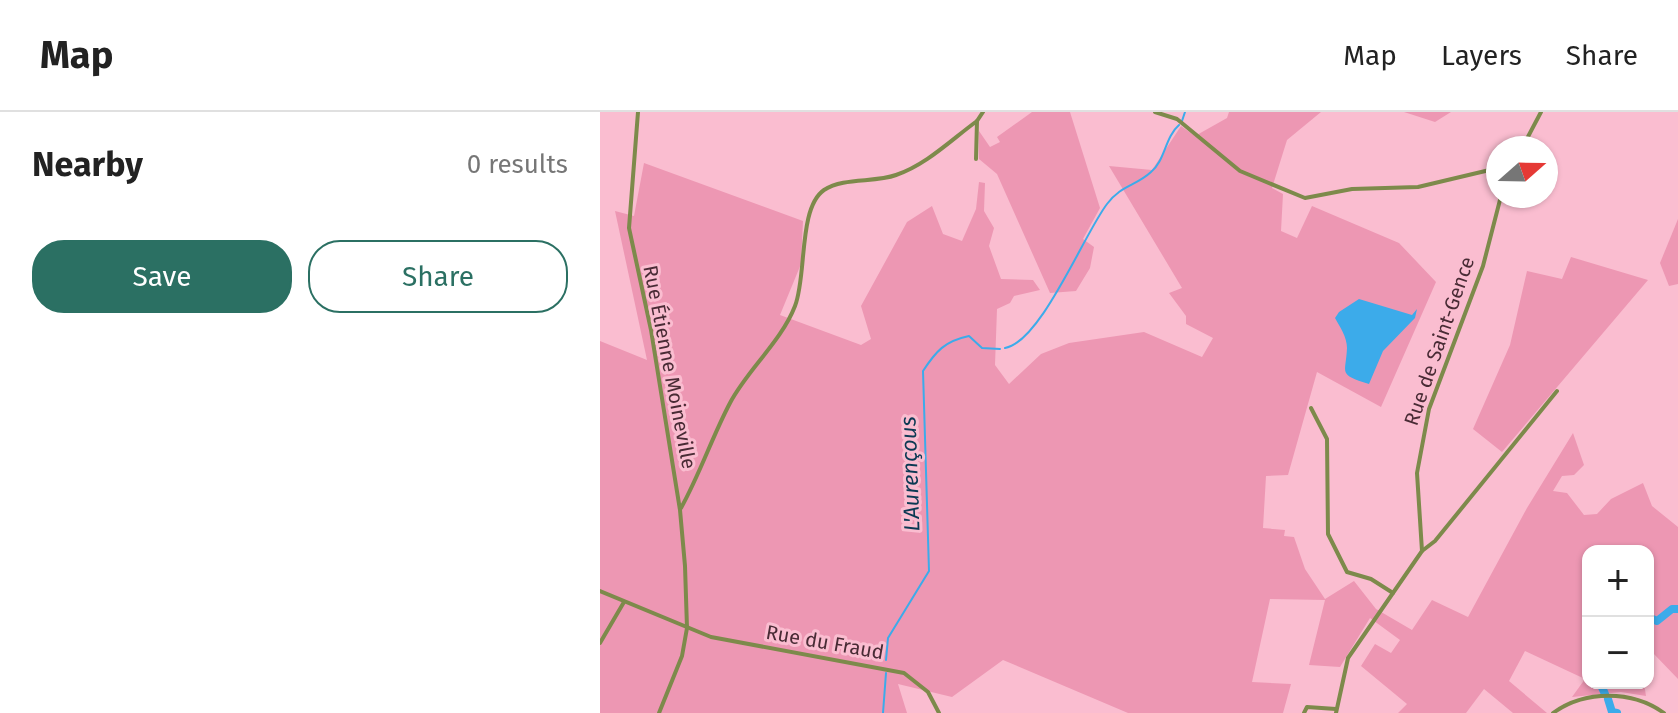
<!DOCTYPE html>
<html lang="en">
<head>
<meta charset="utf-8">
<style>
	:root { --surface:#fff; --page:#f2f2f2; --text:#222; --muted:#767676; --line:#e0e0e0; --accent:#2b7063 }
	body { margin:0; font-family:"Fira Sans",sans-serif; background:var(--page); color:var(--text) }
	.controls { position:absolute; right:24px; bottom:24px; display:grid; overflow:hidden; border-radius:16px; box-shadow:0 2px 6px #0004 }
	.controls button { width:72px; height:72px; display:grid; place-items:center; padding:0; border:0; border-bottom:2px solid var(--line); background:var(--surface); color:var(--text); font:40px sans-serif }
	.compass { position:absolute; left:886px; top:24px; width:72px; height:72px; border-radius:50%; background:var(--surface); box-shadow:0 2px 6px #0004; rotate:70deg }
	.list { margin:0; padding:0; list-style:none }
	h2 { display:flex; justify-content:space-between; align-items:center; height:104px; margin:0; padding:0 32px; font-size:34px }
	h2 small { font-size:26px; font-weight:400; color:var(--muted) }
	.actions { display:flex; gap:16px; padding:24px 32px }
	.actions a { flex:1; padding:18px 0; border:2px solid var(--accent); border-radius:32px; text-align:center; font-size:28px; color:var(--accent) }
	.actions .main { background:var(--accent); color:#fff }
	.map { position:relative; flex:none; width:1078px; height:601px; overflow:hidden }
	header { display:flex; align-items:center; gap:48px; box-sizing:border-box; height:112px; padding:0 40px; background:var(--surface); border-bottom:2px solid var(--line) }
	header strong { font-size:38px }
	nav { display:flex; gap:44px; margin-inline-start:auto; font-size:28px }
	main { display:flex }
	aside { flex:1; background:var(--surface) }
	.map>svg:first-child { display:block }
	.green { fill:#ed97b3 }
	.water { fill:#3cabea }
	.lines { fill:none; stroke-linecap:round; stroke-linejoin:round }
	.stream { stroke:#3cabea; stroke-width:2 }
	.river { stroke:#3cabea; stroke-width:8 }
	.minor { stroke:#7d8a4b; stroke-width:4 }
	.labels { text-anchor:middle; dominant-baseline:central; stroke-width:6; stroke-linejoin:round; paint-order:stroke }
	.street-label { font-size:20px; fill:#492b35; stroke:#fabdd0 }
	.water-label { font-size:22px; font-style:italic; fill:#0b3953; stroke:#fabdd0 }
</style>
</head>
<body>
<header>
<strong>Map</strong>
<nav><a>Map</a><a>Layers</a><a>Share</a></nav>
</header>
<main>
<aside>
<h2>Nearby<small>0 results</small></h2>
<ul class="list">
</ul>
<div class="actions"><a class="main">Save</a><a>Share</a></div>
</aside>
<div class="map">
<svg width="1078" height="601" viewBox="0 0 1078 601">
	<rect width="100%" height="100%" fill="#fabdd0"/>
	<g class="green">
		<polygon points="432,0 470,0 500,96 483,127 494,135 490,156 476,179 450,181 397,62 379,47 379,19 390,35 400,30 397,25"/>
		<polygon points="629,0 721,0 687,28 672,76 683,82 681,119 697,126 712,94 799,131 836,170 781,295 717,260 688,363 666,364 663,416 685,418 684,424 694,425 705,457 725,487 754,469 776,497 812,518 832,488 868,505 927,396 973,321 984,353 974,363 962,364 953,379 967,381 984,403 997,402 1011,387 1043,371 1052,394 1078,415 1078,567 1053,541 1048,543 1048,439 988,439 988,571 1044,571 1046,584 1021,580 972,585 985,567 925,539 909,569 947,601 913,601 884,577 866,601 798,601 807,592 761,554 775,532 791,541 800,528 770,506 740,555 709,553 725,488 670,487 652,570 691,572 683,601 528,601 403,548 352,585 298,572 307,601 0,601 0,229 47,248 15,99 34,104 44,51 203,109 201,152 180,203 261,233 271,227 261,194 307,110 332,94 343,122 362,129 376,97 379,70 385,71 384,99 394,116 389,134 401,167 433,168 440,178 414,184 410,191 397,197 395,253 409,272 441,242 469,231 544,220 602,245 613,226 586,212 586,204 569,181 582,176 509,54 552,58 581,14 595,24 627,6"/>
		<polygon points="804,0 851,0 835,10"/>
		<polygon points="1078,107 1078,172 1069,174 1060,151"/>
		<polygon points="971,145 1048,168 902,340 873,317 910,233 927,159 962,167"/>
	</g>
	<path class="water" d="M759 187 812 203 817 197 815 206 783 239 769 272C737 262 746 262 747 236 747 225 740 215 735 206L739 200Z"/>
	<g class="lines">
		<g class="stream">
			<polyline points="582,9 585,0"/>
			<path d="M405 236C441 230 484 122 507 92 521 73 536 74 551 60 565 49 565 25 579 13"/>
			<path d="M286 548 288 526 329 459 323 259C336 239 345 229 369 224L382 236 400 237"/>
			<polyline points="283,601 286,561"/>
		</g>
		<g class="river">
			<polyline points="1048,505 1057,509 1072,497 1078,497"/>
			<polyline points="1000,571 1005,582"/>
			<polyline points="1008,587 1012,600 1017,601"/>
		</g>
		<g class="minor">
			<polyline points="38,0 29,116 51,218 80,398 85,454 87,516 82,544 59,601"/>
			<polyline points="555,0 577,7 640,59 705,86 752,77 818,75 898,56"/>
			<polyline points="922,36 941,0"/>
			<polyline points="376,47 377,9"/>
			<polyline points="711,296 727,327 728,422 747,460 771,467 793,481"/>
			<path d="M81 396C100 362 112 325 130 291 148 257 181 230 195 194 207 164 198 96 224 78 244 65 274 71 296 63 326 53 351 28 377 9L383 0"/>
			<polyline points="822,439 835,429 957,279"/>
			<polyline points="0,479 111,525 304,561 328,580 339,601"/>
			<polyline points="0,531 24,490"/>
			<polyline points="704,601 707,595 736,597"/>
			<polyline points="736,601 748,546 822,439 817,361 829,297 883,154 901,84"/>
			<path d="M953 601C985 578 1032 578 1064 601"/>
		</g>
	</g>
	<g class="labels">
		<g class="street-label">
			<text transform="translate(839 229) rotate(-71)">Rue de Saint-Gence</text>
			<text transform="translate(70 255) rotate(79)">Rue Étienne Moineville</text>
			<text transform="translate(225 530) rotate(10)">Rue du Fraud</text>
		</g>
		<g class="water-label">
			<text transform="translate(310 362) rotate(-92)">L'Aurençous</text>
		</g>
	</g>
</svg>
<div class="controls">
<button>+</button>
<button>−</button>
</div>
<svg class="compass" viewBox="-18 -18 36 36"><path d="M0-13l5 13h-10z" fill="#e53935"/><path d="M0 13l5-13h-10z" fill="#767676"/></svg>
</div>
</main>
</body>
</html>
